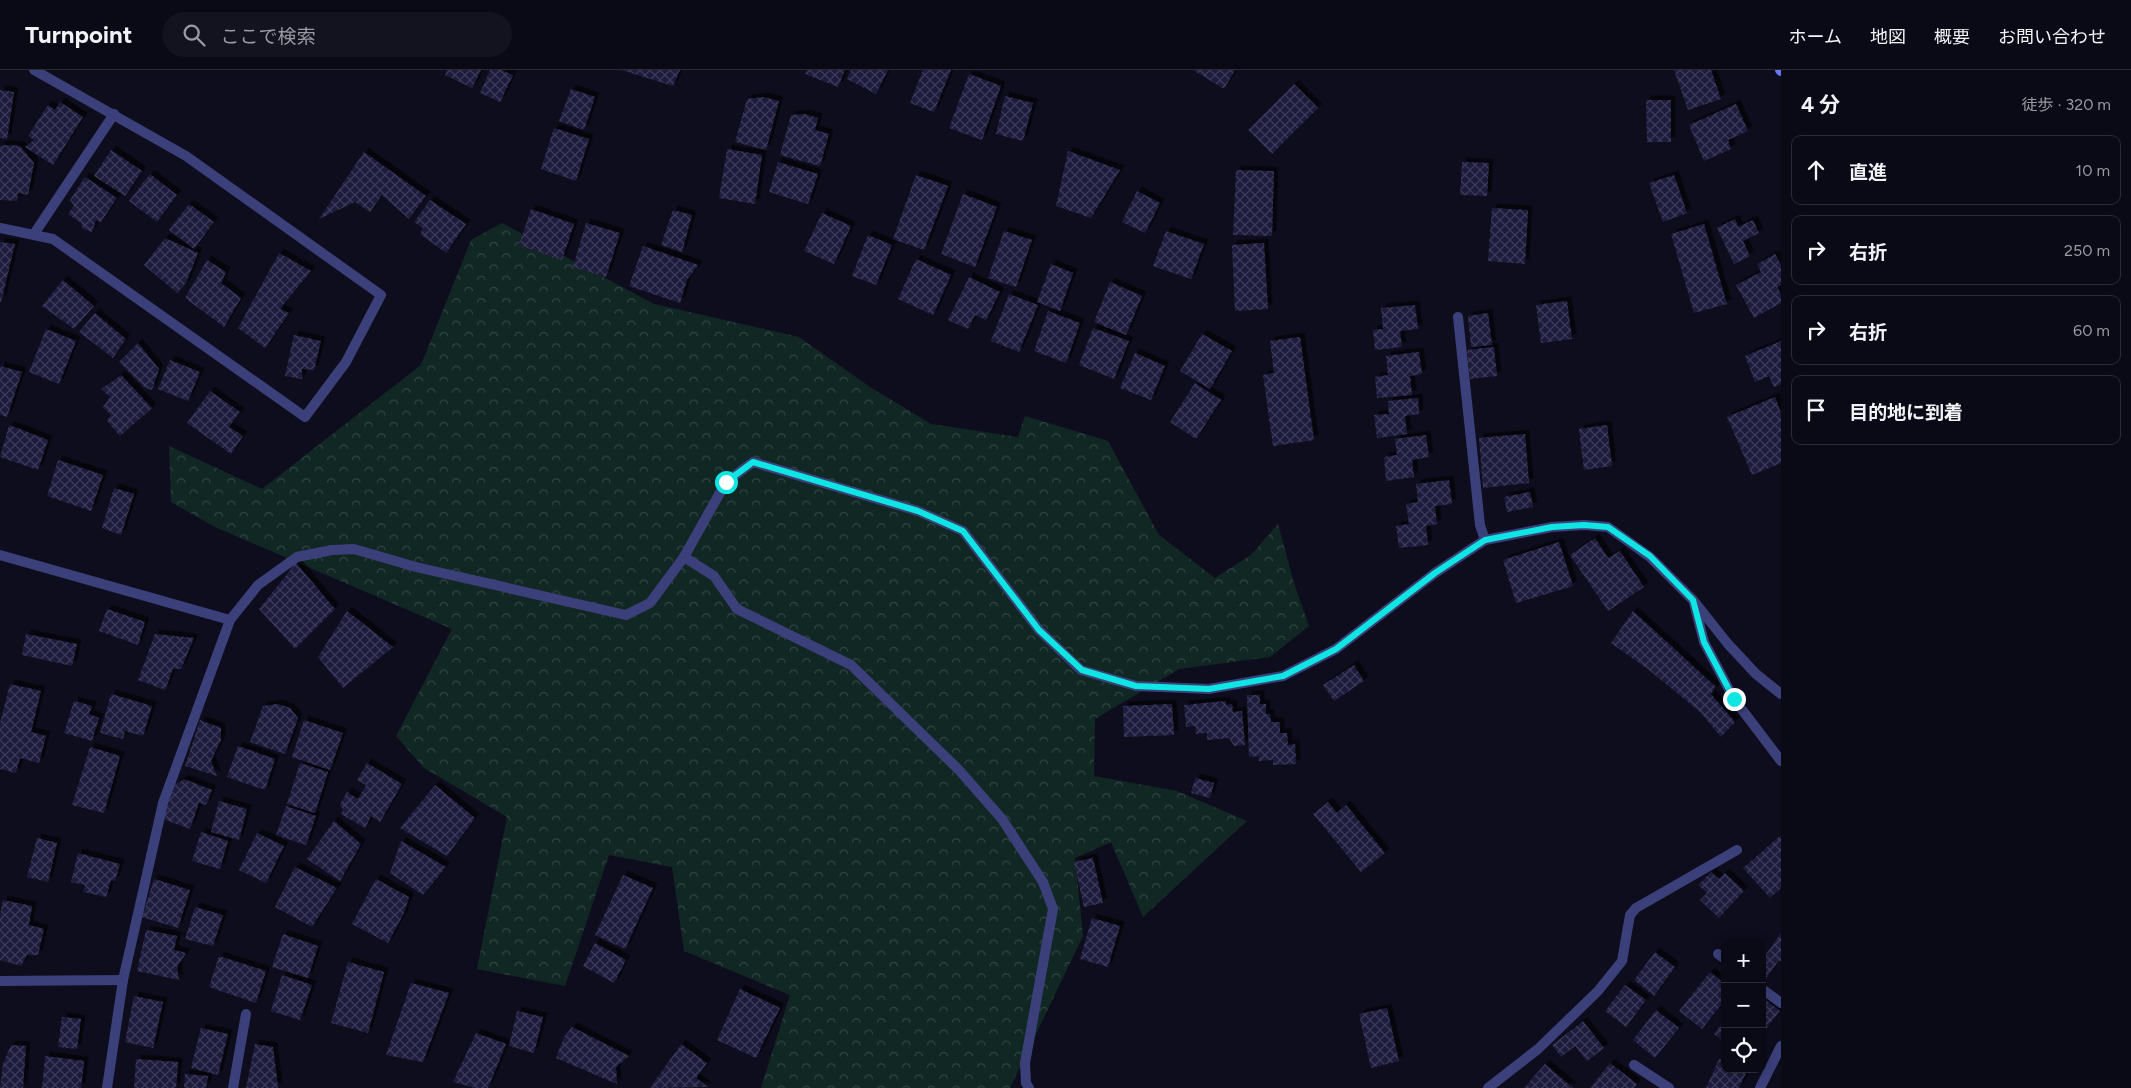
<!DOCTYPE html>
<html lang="ja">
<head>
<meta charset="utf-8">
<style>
	:root { --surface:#0a0a16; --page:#13131f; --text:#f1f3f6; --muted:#999aa1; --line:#2a2b35 }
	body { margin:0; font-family:Figtree,"Noto Sans JP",sans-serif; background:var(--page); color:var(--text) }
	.controls { position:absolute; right:15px; bottom:15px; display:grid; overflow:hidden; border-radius:10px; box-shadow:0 2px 12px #0003 }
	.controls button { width:45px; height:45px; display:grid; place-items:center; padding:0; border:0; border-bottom:1px solid var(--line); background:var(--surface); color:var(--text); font:25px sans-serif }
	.stop { position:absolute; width:15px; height:15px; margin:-11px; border:4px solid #0fe6e4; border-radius:50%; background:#fff }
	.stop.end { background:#0fe6e4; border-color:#fff; box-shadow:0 1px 5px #0008 }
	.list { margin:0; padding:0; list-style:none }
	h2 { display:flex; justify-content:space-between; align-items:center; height:65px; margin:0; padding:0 20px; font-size:21px }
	h2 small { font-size:16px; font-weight:400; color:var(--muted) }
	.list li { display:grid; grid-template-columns:32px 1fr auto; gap:15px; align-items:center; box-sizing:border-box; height:70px; margin:0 10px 10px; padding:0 10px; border:1px solid var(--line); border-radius:10px }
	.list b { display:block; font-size:19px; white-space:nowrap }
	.list em { font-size:16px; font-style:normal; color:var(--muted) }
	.icon { flex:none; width:28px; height:28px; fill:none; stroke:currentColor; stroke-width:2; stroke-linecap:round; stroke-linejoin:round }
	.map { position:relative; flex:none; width:1781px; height:1018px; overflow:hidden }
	header { display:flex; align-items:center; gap:30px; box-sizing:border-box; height:70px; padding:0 25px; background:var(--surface); border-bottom:1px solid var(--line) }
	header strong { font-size:24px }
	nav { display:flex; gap:28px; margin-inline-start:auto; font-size:18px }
	.search { width:350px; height:45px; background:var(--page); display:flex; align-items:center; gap:12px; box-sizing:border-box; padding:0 18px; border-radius:28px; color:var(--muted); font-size:19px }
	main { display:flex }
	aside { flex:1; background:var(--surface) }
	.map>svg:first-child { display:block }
	.forest { fill:url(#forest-crowns) }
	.building { fill:url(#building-cross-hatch); filter:url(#shadow) }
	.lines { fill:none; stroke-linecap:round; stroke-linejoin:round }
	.street { stroke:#3b407a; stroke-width:10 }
	.secondary { stroke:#6b77f5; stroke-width:10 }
	.route { stroke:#0fe6e4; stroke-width:6 }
</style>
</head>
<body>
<header>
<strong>Turnpoint</strong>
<div class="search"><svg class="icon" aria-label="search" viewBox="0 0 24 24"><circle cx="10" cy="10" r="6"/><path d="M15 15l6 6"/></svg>ここで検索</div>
<nav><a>ホーム</a><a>地図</a><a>概要</a><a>お問い合わせ</a></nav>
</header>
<main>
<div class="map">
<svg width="1781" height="1018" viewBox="0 0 1781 1018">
	<defs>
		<pattern id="forest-crowns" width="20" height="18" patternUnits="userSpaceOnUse" patternTransform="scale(1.25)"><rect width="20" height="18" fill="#112724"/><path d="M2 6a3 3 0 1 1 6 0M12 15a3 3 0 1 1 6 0" fill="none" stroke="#324545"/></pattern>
		<pattern id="building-cross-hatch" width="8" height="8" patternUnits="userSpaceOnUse" patternTransform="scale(1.25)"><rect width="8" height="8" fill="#1e1b3d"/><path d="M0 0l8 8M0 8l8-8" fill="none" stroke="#3e3b5a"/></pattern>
		<filter id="shadow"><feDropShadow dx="4.5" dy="-4.5" stdDeviation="0" flood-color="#0009"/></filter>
	</defs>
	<rect width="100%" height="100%" fill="#0e0d1e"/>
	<polygon class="forest" points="502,153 654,234 799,267 870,317 931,354 1018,367 1025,346 1108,371 1159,465 1215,508 1251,485 1278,454 1294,513 1309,556 1270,587 1179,599 1095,649 1094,706 1177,721 1247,751 1143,847 1111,772 1075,788 1083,866 1010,1018 761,1018 790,925 684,881 672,797 609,785 565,916 477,899 507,747 424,698 396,666 452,559 215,457 171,432 169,376 262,419 421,295 471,170"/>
	<g class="building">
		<polygon points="447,0 481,0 472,18 445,5"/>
		<polygon points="490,0 501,0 513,5 500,32 480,23"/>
		<polygon points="621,0 680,0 673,16"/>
		<polygon points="807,0 845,0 838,17 805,4"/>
		<polygon points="851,0 888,0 876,24 847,9"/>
		<polygon points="923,0 951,0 934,42 910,33"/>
		<polygon points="1193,0 1235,0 1224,19"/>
		<polygon points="1674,0 1711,0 1721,29 1688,40"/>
		<polygon points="969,4 1001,16 982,70 949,58"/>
		<polygon points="1294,14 1318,38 1272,84 1248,60"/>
		<polygon points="571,19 595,27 584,60 559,51"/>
		<polygon points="0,20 14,22 7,69 0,68"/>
		<polygon points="1005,26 1033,33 1023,71 996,64"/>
		<polygon points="763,27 779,31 766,80 735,72 747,29"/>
		<polygon points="1646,30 1671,30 1671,72 1647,72"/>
		<polygon points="60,32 83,47 53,95 25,77 34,70 28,66 48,35 55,40"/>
		<polygon points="1736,34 1748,61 1728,70 1731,79 1704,91 1689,55"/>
		<polygon points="804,44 818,48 815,60 829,64 820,96 780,85 791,45"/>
		<polygon points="554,58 589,69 576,111 541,99"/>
		<polygon points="7,75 20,76 34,93 28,125 18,123 17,131 0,130 0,76"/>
		<polygon points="727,79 762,85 755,134 719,128"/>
		<polygon points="111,80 142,101 125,126 94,106"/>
		<polygon points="1068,81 1120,100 1091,148 1056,136"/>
		<polygon points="364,82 426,126 409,149 382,125 370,142 355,132 319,149"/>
		<polygon points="778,92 818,104 808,134 769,122"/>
		<polygon points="1462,92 1489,93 1487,126 1460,125"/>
		<polygon points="1236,100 1274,101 1272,166 1233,165"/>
		<polygon points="150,104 177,125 157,152 129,131"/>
		<polygon points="916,105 948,116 924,180 893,169"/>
		<polygon points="1674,105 1687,143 1663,152 1649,113"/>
		<polygon points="85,107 117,128 101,152 96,150 92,162 83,159 81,153 68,144 74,136 70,130"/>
		<polygon points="1137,121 1160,133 1145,163 1122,152"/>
		<polygon points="963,124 997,137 975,197 941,184"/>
		<polygon points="430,130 466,154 446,183 420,164 423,158 414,152"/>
		<polygon points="189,134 214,152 194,179 169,160"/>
		<polygon points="1492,138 1528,140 1525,194 1488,191"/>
		<polygon points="531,139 574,154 562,190 519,175"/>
		<polygon points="673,140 692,145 682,182 661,175"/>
		<polygon points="822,143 851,156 834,194 804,181"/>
		<polygon points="1735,149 1738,157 1753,150 1759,163 1743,171 1750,186 1734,194 1717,158"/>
		<polygon points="586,153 620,163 606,207 573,197"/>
		<polygon points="1704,154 1727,234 1694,243 1671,164"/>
		<polygon points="1004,161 1032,170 1016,217 988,208"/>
		<polygon points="1166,161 1204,174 1191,209 1153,196"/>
		<polygon points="868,165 892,175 876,215 852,206"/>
		<polygon points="165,168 198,183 186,213 177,223 144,195"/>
		<polygon points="0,172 15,174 1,232 0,232"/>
		<polygon points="1264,173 1268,239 1235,241 1232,175"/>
		<polygon points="643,176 698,195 687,210 680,233 629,216"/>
		<polygon points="279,183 311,201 280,239 289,243 265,278 238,258"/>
		<polygon points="1775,184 1781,195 1781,215 1777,217 1781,224 1781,233 1754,248 1736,215 1761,202 1757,194"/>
		<polygon points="916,189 951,205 933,245 898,229"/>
		<polygon points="207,190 226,202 221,213 241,228 224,257 185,228"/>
		<polygon points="1051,194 1073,203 1060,241 1037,232"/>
		<polygon points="969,207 1000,222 986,250 975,245 968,259 948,250"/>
		<polygon points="63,210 94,236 74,259 42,236"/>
		<polygon points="1110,212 1142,226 1126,265 1094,252"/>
		<polygon points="1009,224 1038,235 1019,282 991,271"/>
		<polygon points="1567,231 1572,269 1541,273 1536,235"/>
		<polygon points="1415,235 1418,259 1400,261 1402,277 1375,280 1373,260 1383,259 1381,238"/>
		<polygon points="1048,241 1080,253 1066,293 1034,281"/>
		<polygon points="95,243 126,269 113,288 79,262"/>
		<polygon points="1488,243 1492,275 1471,277 1468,246"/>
		<polygon points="1093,258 1129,271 1114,309 1079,295"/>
		<polygon points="46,259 76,271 59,314 29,302"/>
		<polygon points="1202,264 1232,281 1210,319 1180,301"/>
		<polygon points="294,265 321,271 314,300 302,299 302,309 285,306"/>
		<polygon points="1300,267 1314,370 1273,376 1263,305 1274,303 1270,271"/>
		<polygon points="1781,271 1781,314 1774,317 1769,306 1755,312 1745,286"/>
		<polygon points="138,273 159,299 152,320 145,318 119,292"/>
		<polygon points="1494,277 1497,306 1470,309 1467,280"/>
		<polygon points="1419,282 1422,304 1410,306 1412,325 1377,328 1375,307 1388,305 1386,286"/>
		<polygon points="1135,283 1165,296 1151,330 1120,318"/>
		<polygon points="170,290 200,302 188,331 158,319"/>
		<polygon points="0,296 22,302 7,347 0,345"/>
		<polygon points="121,305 152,338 120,366 107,351 111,345 103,337 110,327 101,319"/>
		<polygon points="1195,313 1221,330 1196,369 1170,352"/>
		<polygon points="210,321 240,342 229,357 243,366 231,384 187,353"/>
		<polygon points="1775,327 1781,343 1781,393 1752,405 1727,347"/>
		<polygon points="1418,328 1419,344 1405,346 1407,364 1377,368 1374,345 1389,344 1388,331"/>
		<polygon points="9,355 48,370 38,400 0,387"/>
		<polygon points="1607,355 1612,396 1584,400 1579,359"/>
		<polygon points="1525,364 1529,413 1483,418 1479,368"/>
		<polygon points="1426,365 1429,387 1412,390 1414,407 1386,411 1384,387 1397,385 1395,369"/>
		<polygon points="58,390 103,405 91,441 47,426"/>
		<polygon points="1449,410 1452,434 1435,436 1437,454 1426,456 1428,475 1399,478 1396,456 1409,454 1406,434 1418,432 1416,414"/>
		<polygon points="114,418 134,424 121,465 102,458"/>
		<polygon points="1530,422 1533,437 1507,442 1504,427"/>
		<polygon points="1595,468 1608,488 1620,481 1644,517 1608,541 1570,485"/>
		<polygon points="1559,472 1573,516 1516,533 1503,490"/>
		<polygon points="296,493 335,539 295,579 259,539"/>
		<polygon points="107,539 145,552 138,575 99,561"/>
		<polygon points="347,541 393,577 343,618 318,587"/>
		<polygon points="1633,541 1716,617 1711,624 1735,652 1721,667 1700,642 1649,600 1611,573"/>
		<polygon points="26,564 77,574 72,596 22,585"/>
		<polygon points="155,564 194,568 181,599 173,599 165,620 138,610"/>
		<polygon points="1354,595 1364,611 1334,631 1323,615"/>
		<polygon points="10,614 41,621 31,662 46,666 39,693 20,688 16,703 0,699 0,653"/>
		<polygon points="111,624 152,636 143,666 125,661 123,669 100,663"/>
		<polygon points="1247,625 1260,625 1260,634 1266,634 1266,644 1270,644 1271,652 1280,652 1280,663 1287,663 1288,675 1295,674 1296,694 1273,695 1273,690 1259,691 1259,686 1249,687"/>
		<polygon points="74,631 92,636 89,644 99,648 92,671 64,663"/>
		<polygon points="1226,631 1226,635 1232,634 1233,642 1242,641 1245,675 1234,676 1229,668 1207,670 1207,663 1196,664 1195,656 1186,657 1184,635"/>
		<polygon points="278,634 290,638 298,648 285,684 250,672 263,636"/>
		<polygon points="1172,634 1174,665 1124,667 1123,636"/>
		<polygon points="200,650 221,658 221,670 211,691 217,706 185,696"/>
		<polygon points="304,650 343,663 330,700 292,687"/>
		<polygon points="238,676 275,689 265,720 227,707"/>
		<polygon points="90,677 120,686 104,743 72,735"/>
		<polygon points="300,693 328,702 315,743 287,734"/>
		<polygon points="367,693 402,714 380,752 371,746 365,758 341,744 343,740 340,734 347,722 358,729 366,715 357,710"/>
		<polygon points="1195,708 1214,713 1210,728 1191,723"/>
		<polygon points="184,709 212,720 206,735 199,733 190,759 163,749 175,715"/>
		<polygon points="435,715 475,748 447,786 400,758"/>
		<polygon points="219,731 247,739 239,770 211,762"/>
		<polygon points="1328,732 1337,743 1346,735 1385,783 1361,802 1313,744"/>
		<polygon points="286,736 316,746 306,775 276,765"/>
		<polygon points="334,751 361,774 340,811 307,789"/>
		<polygon points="201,762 228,771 220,799 192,791"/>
		<polygon points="257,763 284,776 266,813 239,800"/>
		<polygon points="1781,765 1781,818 1770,828 1743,798"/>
		<polygon points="37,768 57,773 48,812 27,807"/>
		<polygon points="401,771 446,797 423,825 390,803"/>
		<polygon points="78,783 120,794 115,811 111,810 106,827 83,822 85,815 71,812"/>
		<polygon points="1093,788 1103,833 1084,837 1074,792"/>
		<polygon points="295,797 337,818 312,857 275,837"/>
		<polygon points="1711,802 1719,809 1725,803 1744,821 1719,848 1700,830 1707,823 1698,815"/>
		<polygon points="623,805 653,818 625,879 595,865"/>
		<polygon points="154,809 190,820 178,858 142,847"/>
		<polygon points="376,809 409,827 404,843 388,873 352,854"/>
		<polygon points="3,830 32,836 29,855 44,859 38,885 27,885 21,896 0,890 0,845"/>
		<polygon points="195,837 223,845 213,876 185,869"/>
		<polygon points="1092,848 1120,856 1108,897 1080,889"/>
		<polygon points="146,860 177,866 174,880 186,883 177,897 179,910 137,901"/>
		<polygon points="1781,863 1781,892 1779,890 1765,910 1762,908 1762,890"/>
		<polygon points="283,864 318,876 308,908 272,897"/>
		<polygon points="595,873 626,890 614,913 583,896"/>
		<polygon points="1655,882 1675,897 1654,926 1634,910"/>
		<polygon points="219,886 266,901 256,933 209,917"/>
		<polygon points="348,892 384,902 368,963 331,953"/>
		<polygon points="1710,902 1725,914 1725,930 1702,959 1679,941"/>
		<polygon points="282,905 312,915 300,950 271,941"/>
		<polygon points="411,913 449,923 423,992 386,985"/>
		<polygon points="1625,915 1646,930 1626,957 1605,941"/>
		<polygon points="740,919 780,938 756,988 717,970"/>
		<polygon points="134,926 163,932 153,978 125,972"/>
		<polygon points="1762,927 1780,941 1765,960 1762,958"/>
		<polygon points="1387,938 1399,991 1371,998 1359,944"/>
		<polygon points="1656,940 1679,958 1655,988 1633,970"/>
		<polygon points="517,941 543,947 534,983 509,976"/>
		<polygon points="62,947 81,949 77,979 58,977"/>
		<polygon points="1725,949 1725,972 1714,964"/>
		<polygon points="1583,951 1604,978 1587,991 1575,976 1561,987 1552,975"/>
		<polygon points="572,957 629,986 616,997 617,1014 556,988 564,967"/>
		<polygon points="201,958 228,964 218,1005 191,998"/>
		<polygon points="476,963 506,974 488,1018 475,1018 453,1012"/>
		<polygon points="255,974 273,977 278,1018 246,1018"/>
		<polygon points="681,974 707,993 696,1008 708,1017 650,1018"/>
		<polygon points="11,975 26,976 23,1018 0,1018 3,994"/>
		<polygon points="45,986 84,991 81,1018 42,1018"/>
		<polygon points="136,989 178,992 176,1018 134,1018"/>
		<polygon points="1719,989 1725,991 1725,999 1747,1001 1739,1018 1706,1018"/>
		<polygon points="1610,993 1637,1014 1634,1018 1590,1018"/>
		<polygon points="1545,994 1573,1018 1524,1018"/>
		<polygon points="185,1004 208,1006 206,1018 184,1018"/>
	</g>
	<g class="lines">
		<g class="street">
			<polyline points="0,158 53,169 305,347 346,292 381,225 186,86 34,0"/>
			<polyline points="34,164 114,44"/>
			<polyline points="1458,247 1480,455 1485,470"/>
			<polyline points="0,485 230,550"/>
			<polyline points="684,487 714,506 737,539 851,595 959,700 1002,749 1043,812 1053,839 1025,993 1026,1013 1029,1018"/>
			<polyline points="1694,533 1704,572 1734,629 1781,691"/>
			<polyline points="1718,884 1725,889"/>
			<polyline points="0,911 123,910"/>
			<polyline points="1762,919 1781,933"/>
			<polyline points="1634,995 1669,1018"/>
			<polyline points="107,1018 123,910 163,733 230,550 258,515 297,487 332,480 354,479 416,497 626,545 650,533 684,487 726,412 753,392 918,441 963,461 1039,560 1081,600 1136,616 1209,619 1283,606 1336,579 1435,503 1485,470 1552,457 1584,455 1608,457 1650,487 1693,530 1728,574 1756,604 1781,624"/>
			<polyline points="233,1018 246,944"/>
			<polyline points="1488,1018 1538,979 1598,921 1622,891 1630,845 1636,838 1737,780"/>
			<polyline points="1760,1018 1781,976"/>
		</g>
		<polyline class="secondary" points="1780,0 1781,1"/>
	</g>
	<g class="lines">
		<polyline class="route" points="726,412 753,392 918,441 963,461 1039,560 1082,600 1136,616 1209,619 1283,606 1336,579 1435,503 1485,470 1552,457 1584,455 1608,457 1650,486 1693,530 1704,572 1734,629"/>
	</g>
</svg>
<div class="controls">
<button>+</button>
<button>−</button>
<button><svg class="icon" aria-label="locate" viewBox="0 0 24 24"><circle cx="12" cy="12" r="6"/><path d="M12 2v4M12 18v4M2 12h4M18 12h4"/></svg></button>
</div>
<div class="stop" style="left:726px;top:412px"></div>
<div class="stop end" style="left:1734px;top:629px"></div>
</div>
<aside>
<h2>4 分<small>徒歩 · 320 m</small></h2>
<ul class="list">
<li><svg class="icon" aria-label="ahead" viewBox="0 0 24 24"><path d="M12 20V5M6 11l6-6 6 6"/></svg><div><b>直進</b></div><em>10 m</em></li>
<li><svg class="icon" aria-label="right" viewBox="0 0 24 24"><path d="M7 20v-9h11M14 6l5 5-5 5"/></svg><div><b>右折</b></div><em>250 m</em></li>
<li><svg class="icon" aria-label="right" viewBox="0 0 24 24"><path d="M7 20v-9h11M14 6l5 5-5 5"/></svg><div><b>右折</b></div><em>60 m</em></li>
<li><svg class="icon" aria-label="arrive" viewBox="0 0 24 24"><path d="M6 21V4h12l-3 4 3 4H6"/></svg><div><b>目的地に到着</b></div></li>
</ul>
</aside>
</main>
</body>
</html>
